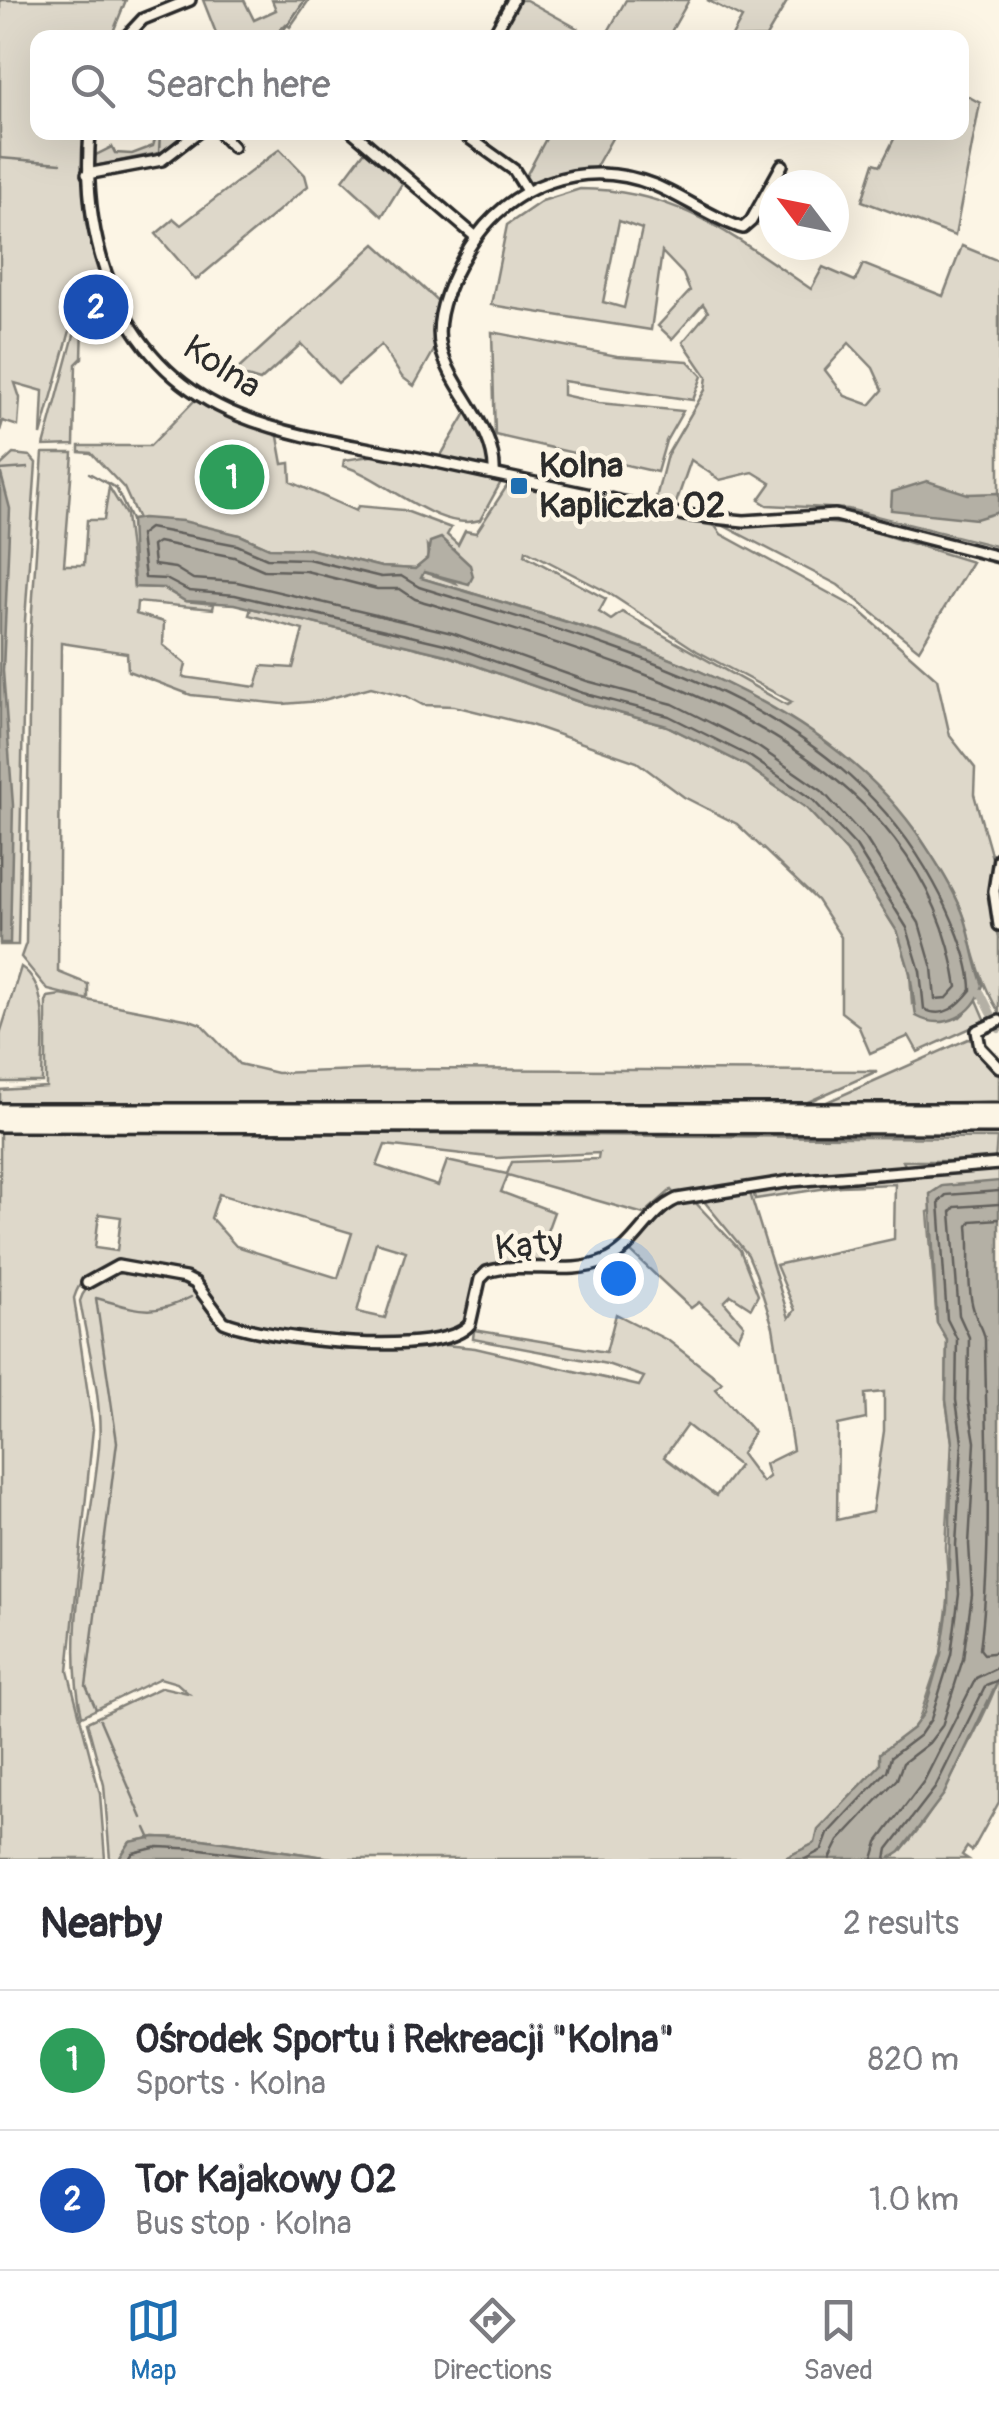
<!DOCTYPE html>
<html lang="en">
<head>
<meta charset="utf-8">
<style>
	:root { --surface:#fff; --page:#f2f2f3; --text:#2b2b33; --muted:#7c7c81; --line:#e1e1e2; --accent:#1f6fb2 }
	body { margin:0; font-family:Pangolin,sans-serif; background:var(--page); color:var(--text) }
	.compass { position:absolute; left:759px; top:170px; width:90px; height:90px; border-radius:50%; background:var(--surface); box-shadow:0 10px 40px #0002; rotate:302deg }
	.you { position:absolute; left:618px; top:1278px; width:35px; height:35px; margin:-25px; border:8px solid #fff; border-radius:50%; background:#1a73e8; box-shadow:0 0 0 15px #1a73e833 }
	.badge { display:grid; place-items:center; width:65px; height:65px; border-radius:50%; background:var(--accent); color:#fff; font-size:32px; font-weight:700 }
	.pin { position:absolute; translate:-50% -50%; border:5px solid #fff; box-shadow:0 2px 10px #0006 }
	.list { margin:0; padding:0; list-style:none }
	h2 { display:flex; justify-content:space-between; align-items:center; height:130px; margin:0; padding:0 40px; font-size:42px }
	h2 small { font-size:32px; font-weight:400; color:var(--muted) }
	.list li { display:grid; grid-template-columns:65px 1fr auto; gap:30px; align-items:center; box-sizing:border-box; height:140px; padding:0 40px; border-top:2px solid var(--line) }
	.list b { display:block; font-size:38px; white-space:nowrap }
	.list p { margin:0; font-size:32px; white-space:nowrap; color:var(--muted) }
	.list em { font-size:32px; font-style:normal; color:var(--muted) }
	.icon { flex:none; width:55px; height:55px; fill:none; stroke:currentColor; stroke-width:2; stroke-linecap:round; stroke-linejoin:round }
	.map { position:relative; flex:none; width:999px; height:1859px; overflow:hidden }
	.search { position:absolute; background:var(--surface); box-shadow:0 10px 40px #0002; left:30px; right:30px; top:30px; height:110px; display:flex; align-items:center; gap:25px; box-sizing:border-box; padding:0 35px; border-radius:20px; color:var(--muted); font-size:38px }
	.sheet { height:410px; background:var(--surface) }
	nav { display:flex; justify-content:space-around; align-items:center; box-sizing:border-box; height:140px; border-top:2px solid var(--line); background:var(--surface); font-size:28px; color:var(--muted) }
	nav a { display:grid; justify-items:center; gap:5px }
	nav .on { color:var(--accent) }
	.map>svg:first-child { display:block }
	.green { fill:#ded8ca; stroke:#84827a; stroke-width:2.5; fill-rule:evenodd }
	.water { fill:#b4b0a5; stroke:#7d7b74; stroke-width:2.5 }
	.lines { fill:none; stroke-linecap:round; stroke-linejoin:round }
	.shore { stroke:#62605c; stroke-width:2.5 }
	.stream { stroke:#7d7b74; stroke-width:2.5 }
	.canal { stroke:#b4b0a5; stroke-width:8 }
	.minor-casing { stroke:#2b2b2b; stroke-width:16 }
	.motorway-casing { stroke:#2b2b2b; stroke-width:22 }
	.minor { stroke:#fcf5e5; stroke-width:9 }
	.motorway { stroke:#fcf5e5; stroke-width:15 }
	.poi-dot { fill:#1f6fb2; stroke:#fcf5e5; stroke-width:4 }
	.labels { text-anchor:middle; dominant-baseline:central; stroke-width:9; stroke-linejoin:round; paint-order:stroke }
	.street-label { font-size:35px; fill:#2b2b2b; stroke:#fcf5e5 }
	.poi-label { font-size:35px; font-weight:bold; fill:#2b2b2b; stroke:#fcf5e5; text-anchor:start }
</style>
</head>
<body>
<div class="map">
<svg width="999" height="1859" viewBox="0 0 999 1859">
	<rect width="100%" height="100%" fill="#fcf5e5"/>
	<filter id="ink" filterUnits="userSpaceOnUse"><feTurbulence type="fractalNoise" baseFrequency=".01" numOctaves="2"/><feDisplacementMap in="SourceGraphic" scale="20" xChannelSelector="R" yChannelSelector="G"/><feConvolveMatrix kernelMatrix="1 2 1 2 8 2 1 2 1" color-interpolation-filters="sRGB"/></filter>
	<g filter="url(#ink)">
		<g class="green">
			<polygon points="0,0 126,0 111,37 38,38 38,132 87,133 86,224 101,277 81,291 41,435 43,391 15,383 20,398 18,426 3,421 0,431"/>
			<polygon points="203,0 244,0 254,20 276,10 272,0 309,0 290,27 286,24 273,37 218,38"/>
			<polygon points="515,0 526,0 593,37 494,38"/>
			<polygon points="626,0 689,0 668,37 605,37"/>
			<polygon points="707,0 788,0 766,37 731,38 742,18"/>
			<polygon points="962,93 980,103 955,236 862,201 874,163 881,165 897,133 962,132"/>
			<polygon points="157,133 196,133 161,158 90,171 96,155 112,147 115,153 132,154 153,146"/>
			<polygon points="549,133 615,133 594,170 529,186 525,178"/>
			<polygon points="367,148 405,179 382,216 343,180"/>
			<polygon points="280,149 305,175 308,186 196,280 156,234 174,219 181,225"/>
			<path d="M580 189C677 189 734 237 811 289L823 267 855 281 863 264 943 296 962 246 999 261V547L848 509 767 505 759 500 771 483 753 472 720 480 691 460 675 506 655 502 667 455 705 390 707 377 683 342 708 312 703 304 672 339 658 326 690 291 683 274 662 252 651 330 491 305 507 225 542 201ZM619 221 642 229 624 308 603 302ZM849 343 873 368 883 390 870 405 845 396 825 370Z"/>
			<polygon points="375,244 441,304 435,327 437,345 414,386 402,377 381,345 338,383 301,344 260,381 234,373"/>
			<polygon points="93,290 101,290 108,298 83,326 82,358 76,364 74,445 44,446 84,298"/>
			<polygon points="492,332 617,356 688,361 702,376 693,400 563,381 563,395 599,403 683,411 666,441 657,472 495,435"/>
			<path d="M199 396 277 431 283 464 290 463 291 482 356 511 358 506 403 510 451 528 447 535 458 545 465 531 476 533 507 486 513 485 715 526 721 534 858 609 937 679 950 736 975 768 974 794 992 858 989 896 999 937V1012C980 981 974 954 965 920 958 896 939 868 926 847 910 820 888 800 866 779 744 664 577 625 421 578L424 572 456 583 427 546 428 559 415 569 381 567 309 549 269 548 240 535 139 521 124 488 91 453 79 452V446H150ZM526 550 607 592 697 651 792 702 787 705 622 612 611 620 599 612 606 599 525 555Z"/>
			<polygon points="469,408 491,462 488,467 440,457"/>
			<polygon points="43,453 73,453 64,565 84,565 87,520 104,520 109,487 126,515 134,587 163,588 185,601 214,604 213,609 137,602 136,614 164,622 163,645 186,664 183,677 256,687 262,666 293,668 303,630 249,615 251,608 446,655 579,702 667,726 747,766 807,808 847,852 898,932 910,973 912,1004 960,1017 977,1000 986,1021 918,1052 909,1036 870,1053 858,1025 841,1012 841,937 817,900 737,824 684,797 637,762 531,725 454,706 423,705 406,696 371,687 320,701 283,704 191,695 128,671 127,653 61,643 58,972 88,984 88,1000 48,990 21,957 26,943 30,639"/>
			<polygon points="13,454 30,456 36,463 25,620 18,945 0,945 0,466"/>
			<path d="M377 455 501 482 480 520C437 533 383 476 343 466L344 460Z"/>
			<polygon points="807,521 852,525 972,562 919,650 838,585 726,527"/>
			<path d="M21 967C52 986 42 1050 42 1082H0V1034Z"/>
			<polygon points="61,995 190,1020 201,1024 239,1064 277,1073 385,1069 877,1071 799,1106 0,1104 0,1090 46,1087 46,1002 48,997"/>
			<polygon points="968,1039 975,1041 980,1054 999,1073 999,1101 818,1106"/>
			<path d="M0 1131 997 1138 995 1161H903L907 1169 751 1182 676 1196 671 1190 644 1214 508 1175 501 1192 554 1212 546 1234 560 1240 549 1263 491 1265 477 1272 467 1322C410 1360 289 1333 225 1320 216 1309 209 1289 199 1281 189 1273 173 1272 161 1270 129 1265 86 1257 74 1298L93 1429 68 1671 100 1794 105 1859H0ZM385 1145 497 1158 599 1153 598 1159 512 1162 507 1174 447 1161 438 1186 377 1166ZM219 1194 352 1233 338 1278 236 1246 211 1218ZM99 1214 121 1217 117 1251 95 1248ZM376 1242 406 1251 385 1318 357 1312Z"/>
			<path d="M999 1168V1181L928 1212 937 1323 947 1340 946 1400 952 1442 946 1547 949 1594 941 1654 914 1734 834 1813 815 1843 783 1859H338L202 1839 155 1837 130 1842 119 1859H110L104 1785 87 1722 162 1687 188 1693 177 1683 160 1678 82 1716C62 1631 91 1533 99 1447 103 1400 88 1348 80 1301 91 1263 164 1267 190 1287 207 1300 208 1324 231 1331L346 1350 434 1344 475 1348 639 1386 644 1377 607 1364 473 1339 474 1330 606 1352 616 1314 669 1341 722 1382 716 1389 754 1432 741 1454 762 1482 769 1477 765 1464 793 1450 773 1327 756 1274 748 1255 703 1200 749 1190 789 1318 795 1310 776 1265 894 1239 895 1184 840 1186 755 1199 753 1190ZM884 1392V1431L872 1512 837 1520 838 1425 866 1419 865 1394ZM687 1425 739 1466 716 1496 664 1457Z"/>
			<polygon points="693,1200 740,1250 758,1295 751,1308 731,1295 724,1302 744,1325 738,1338 699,1302 691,1308 632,1253 631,1247 663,1209"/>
			<path d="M999 1678V1802L972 1851 967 1847 962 1855 968 1859H889C925 1838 984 1720 999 1678Z"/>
		</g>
		<g class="water">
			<polygon points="0,470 10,509 3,671 13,805 10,943 0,943"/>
			<polygon points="927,481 968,494 999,493 999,512 976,519 891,510 892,492"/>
			<path d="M143 518 183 521 240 535 269 548 309 549 381 567 415 569 427 559 430 542 441 538 470 565 473 576 469 584 424 572 421 578C592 630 822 684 925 845 939 866 957 895 965 919 972 941 974 963 983 985 974 1016 944 1031 916 1016L910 973 898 933 847 852 806 808 747 766 667 726 579 702 446 655 234 604 185 601 164 588 134 587 131 520Z"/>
			<polygon points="999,1181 999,1678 944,1794 900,1852 889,1859 783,1859 815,1843 818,1830 880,1765 880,1753 913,1728 924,1713 941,1654 948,1608 952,1442 946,1400 947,1340 937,1323 930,1194 942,1186"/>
			<polygon points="155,1837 202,1839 338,1859 119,1859 130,1842"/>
		</g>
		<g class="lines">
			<g class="shore">
				<path d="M149 528 237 545 267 558 308 559 381 577 401 576 419 587C607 646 833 695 934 883 949 910 971 959 971 990 959 1005 944 1020 924 1009L920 971 907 928 856 846 813 800 751 757 669 716 583 693 449 645 235 595 189 591 166 579 145 578 140 535Z"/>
				<path d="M158 542 234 557 264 570 306 571 377 589H400L415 599C619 663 921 734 957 987L947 998 935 999 932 968 919 923 866 839 822 791 757 746 673 704 587 681 452 633 237 582 193 579 175 568 154 565 152 546Z"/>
				<polyline points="0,752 0,932"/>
				<path d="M999 1219 971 1221 968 1226C971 1252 966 1287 974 1311 977 1322 984 1328 985 1340 986 1442 993 1547 980 1649L984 1654 999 1652"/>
				<polyline points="129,1859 133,1853 158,1847 201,1849 279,1859"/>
				<polyline points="805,1859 822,1850 828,1834 887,1771 891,1757 920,1735 931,1719 951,1655 959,1594 956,1545 962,1442 956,1400 957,1339 947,1319 939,1202 946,1195 999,1191"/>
				<polyline points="830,1859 839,1841 897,1779 903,1763 929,1743 942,1726 963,1659 972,1595 969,1544 975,1442 968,1400 969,1337 959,1315 951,1212 955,1207 999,1204"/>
				<polyline points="873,1859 878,1842 924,1781 976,1678 999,1667"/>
				<polyline points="886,1859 888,1849 935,1788 986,1685 999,1680"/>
			</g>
			<g class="stream">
				<polyline points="278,38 305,0"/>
				<polyline points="0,158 61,163"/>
				<polyline points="95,166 159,153 160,132"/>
				<polyline points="0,470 28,468"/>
				<polyline points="89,473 116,488 131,520"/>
				<path d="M96 1709 86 1686 117 1442 96 1298C137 1309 151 1318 191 1297"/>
				<polyline points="100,1720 142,1818"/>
				<polyline points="146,1828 151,1839"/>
			</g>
			<polyline class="canal" points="981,993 999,1029"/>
			<defs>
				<g id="minor">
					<polyline points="125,38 143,19 190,0"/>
					<polyline points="492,38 513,0"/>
					<path d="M90 132C80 248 122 368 238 415 296 439 362 446 423 459 510 477 597 497 684 515L744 521 835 515 999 557"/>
					<polyline points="219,132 233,147"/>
					<polyline points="353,132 476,237"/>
					<polyline points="461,132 514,170 527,191"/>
					<polyline points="87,174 162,160 198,132"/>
					<path d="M494 474C497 428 451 390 441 348 433 316 453 275 469 248 508 184 584 157 654 185 680 195 719 222 743 228L751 221 782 165"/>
					<polyline points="999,858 994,891 999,925"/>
					<polyline points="999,1021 977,1031 980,1047 999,1067"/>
					<path d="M87 1283 118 1266 185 1278 195 1283 224 1322C265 1339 442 1360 470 1324L480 1279 487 1272C525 1260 568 1277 605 1261 636 1248 647 1212 677 1199L792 1181 999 1164"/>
				</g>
				<g id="motorway">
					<polyline points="0,1112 999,1112"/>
					<polyline points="0,1123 999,1125"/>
				</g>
			</defs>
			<use href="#minor" class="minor-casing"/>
			<use href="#motorway" class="motorway-casing"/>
			<use href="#minor" class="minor"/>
			<use href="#motorway" class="motorway"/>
		</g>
	</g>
	<rect class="poi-dot" x="509" y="476" width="20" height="20" rx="5"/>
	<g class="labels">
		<g class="street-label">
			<text transform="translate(222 367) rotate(33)">Kolna</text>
			<text transform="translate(529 1245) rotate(-6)">Kąty</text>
		</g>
		<g class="poi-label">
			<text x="539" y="466">Kolna<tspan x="539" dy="40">Kapliczka 02</tspan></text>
		</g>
	</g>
</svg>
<svg class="compass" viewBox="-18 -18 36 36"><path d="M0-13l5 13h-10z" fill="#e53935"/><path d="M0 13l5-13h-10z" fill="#7c7c81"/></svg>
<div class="you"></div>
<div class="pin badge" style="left:232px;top:477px;background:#2e9e5b">1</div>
<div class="pin badge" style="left:96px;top:307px;background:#1a4fb4">2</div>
<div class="search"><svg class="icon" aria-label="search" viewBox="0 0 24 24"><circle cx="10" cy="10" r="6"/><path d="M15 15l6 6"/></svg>Search here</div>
</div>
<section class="sheet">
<h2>Nearby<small>2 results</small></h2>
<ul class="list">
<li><span class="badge" style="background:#2e9e5b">1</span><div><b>Ośrodek Sportu i Rekreacji &quot;Kolna&quot;</b><p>Sports · Kolna</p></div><em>820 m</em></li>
<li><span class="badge" style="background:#1a4fb4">2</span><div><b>Tor Kajakowy 02</b><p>Bus stop · Kolna</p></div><em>1.0 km</em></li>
</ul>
</section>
<nav>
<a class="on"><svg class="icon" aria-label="map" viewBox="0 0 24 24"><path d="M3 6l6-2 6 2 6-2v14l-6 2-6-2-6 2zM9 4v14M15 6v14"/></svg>Map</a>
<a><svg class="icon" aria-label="directions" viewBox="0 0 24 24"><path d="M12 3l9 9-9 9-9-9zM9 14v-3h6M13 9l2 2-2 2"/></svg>Directions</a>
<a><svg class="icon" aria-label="saved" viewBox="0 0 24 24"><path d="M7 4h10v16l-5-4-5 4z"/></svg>Saved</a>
</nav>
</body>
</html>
